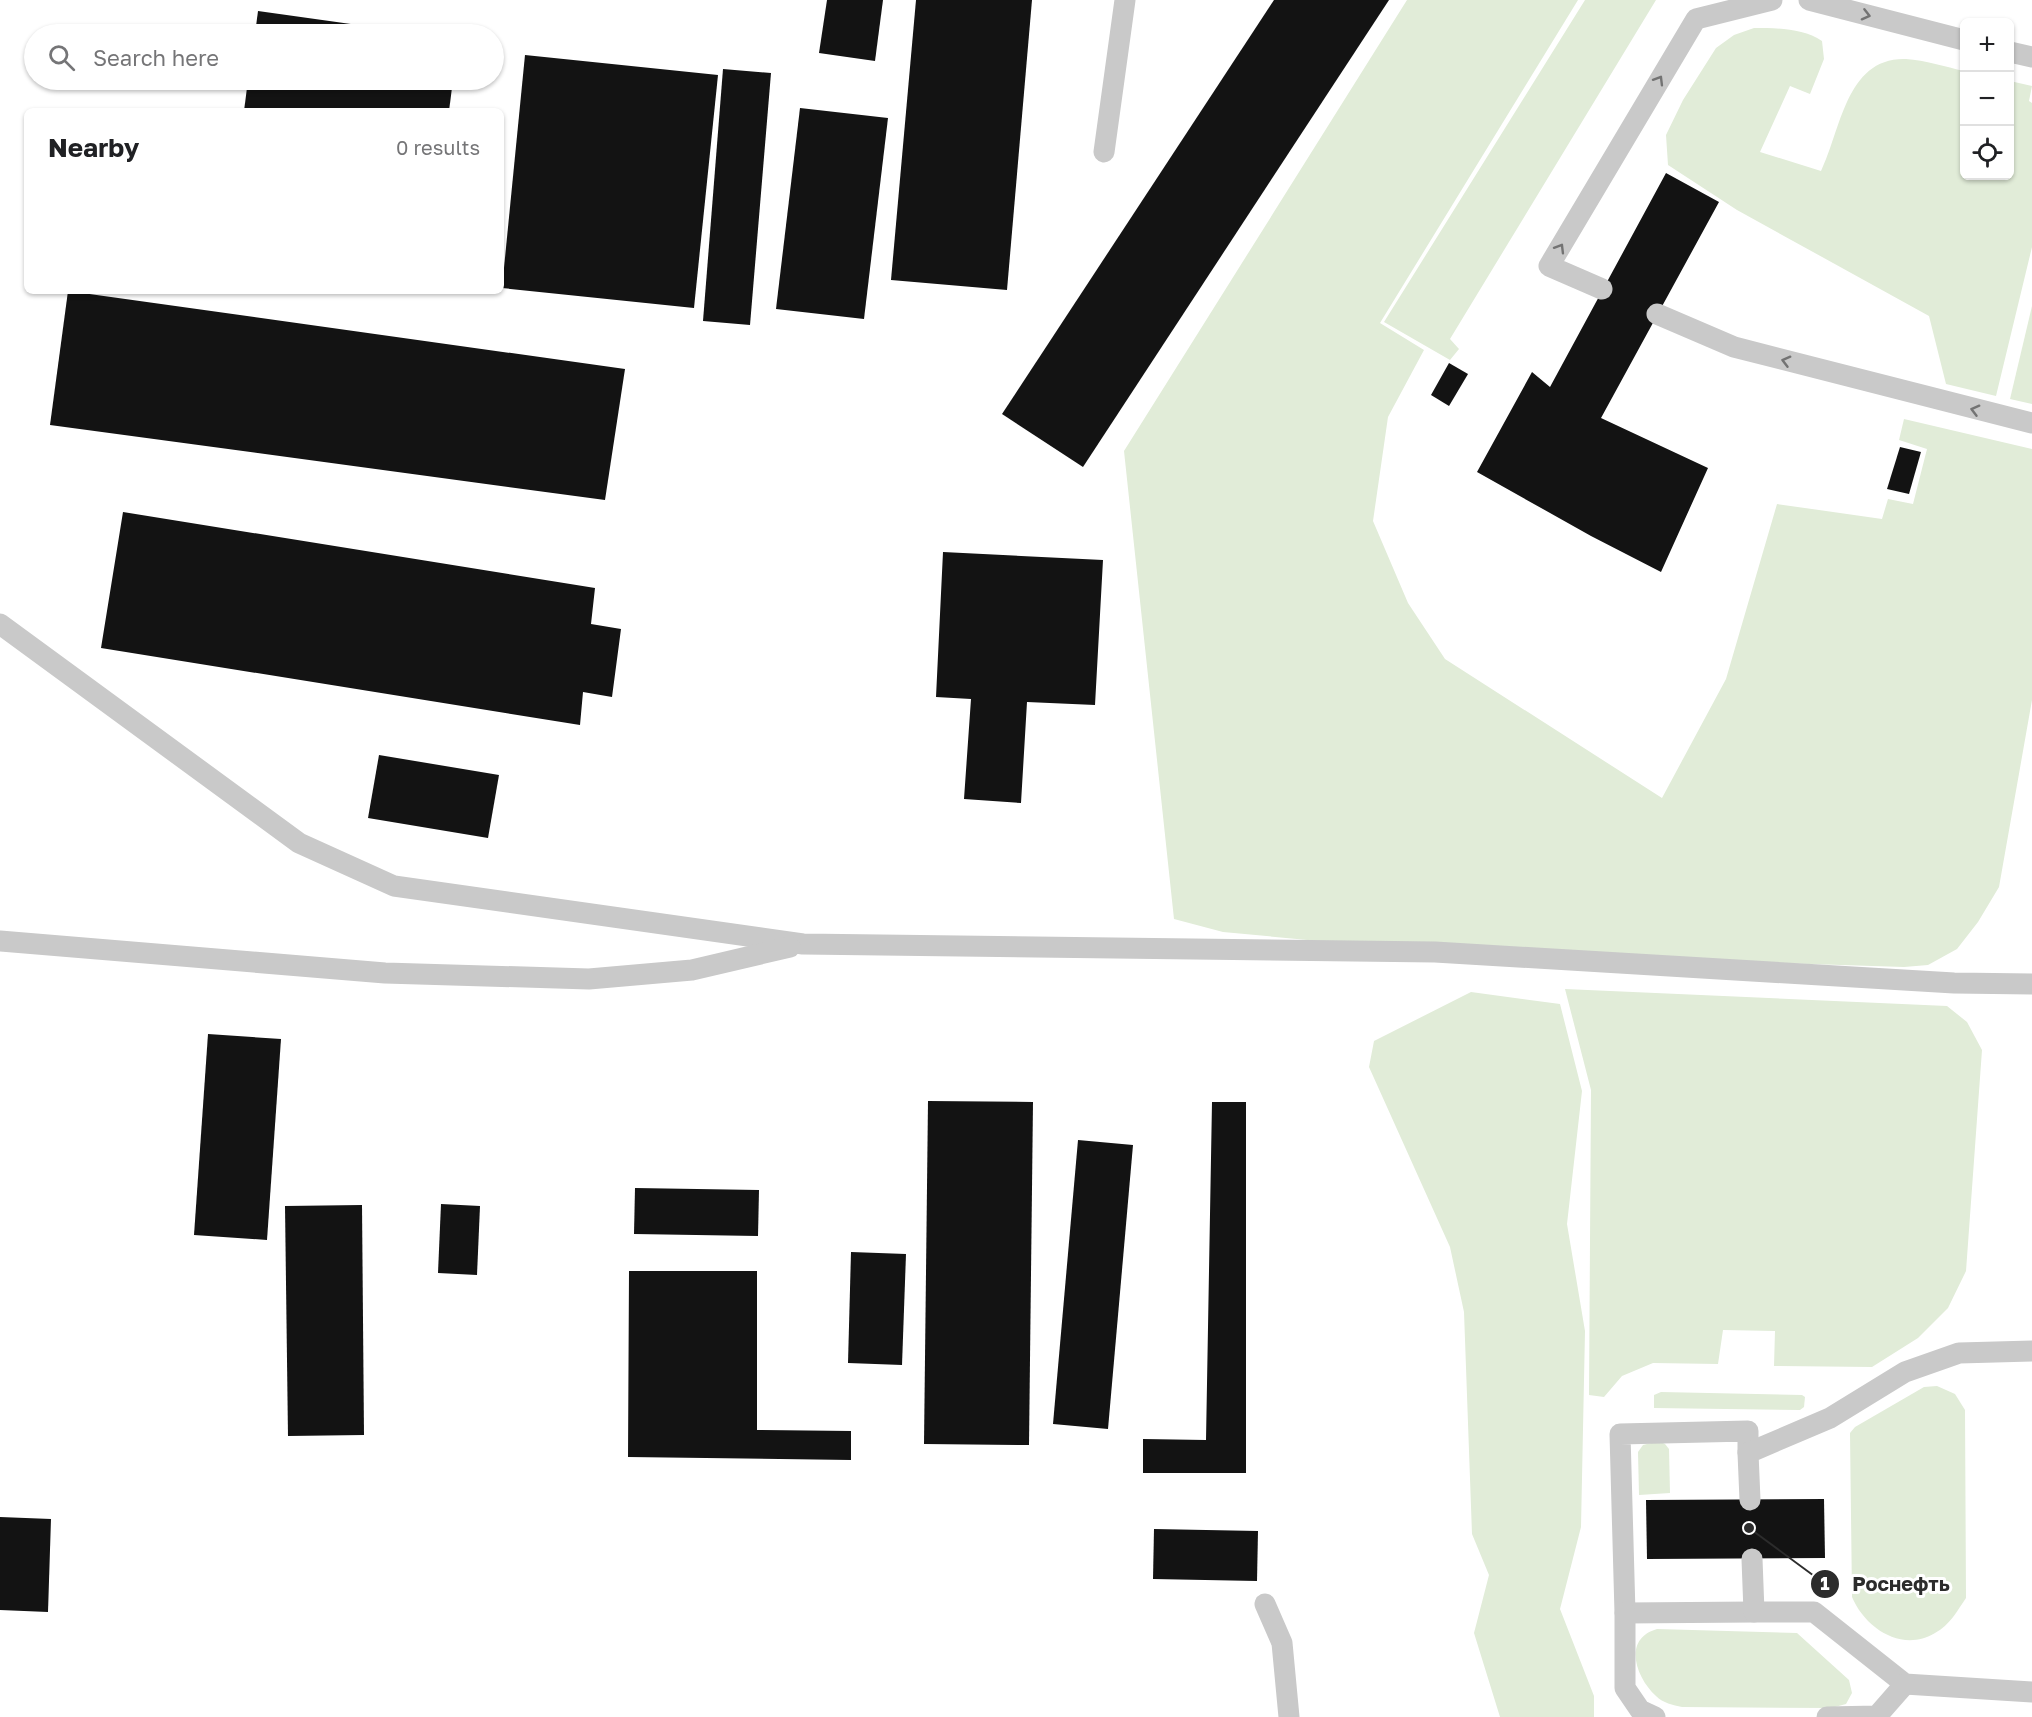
<!DOCTYPE html>
<html lang="en">
<head>
<meta charset="utf-8">
<style>
	:root { --surface:#fff; --page:#f6f6f6; --text:#202124; --muted:#757577; --line:#e0e0e0 }
	body { margin:0; font-family:"Golos Text",sans-serif; background:var(--page); color:var(--text) }
	.controls { position:absolute; right:18px; top:18px; display:grid; overflow:hidden; border-radius:9px; box-shadow:0 2px 4px #0004 }
	.controls button { width:54px; height:54px; display:grid; place-items:center; padding:0; border:0; border-bottom:2px solid var(--line); background:var(--surface); color:var(--text); font:30px sans-serif }
	.list { margin:0; padding:0; list-style:none }
	h2 { display:flex; justify-content:space-between; align-items:center; height:78px; margin:0; padding:0 24px; font-size:26px }
	h2 small { font-size:20px; font-weight:400; color:var(--muted) }
	.icon { flex:none; width:33px; height:33px; fill:none; stroke:currentColor; stroke-width:2; stroke-linecap:round; stroke-linejoin:round }
	.map { position:relative; flex:none; width:2032px; height:1717px; overflow:hidden }
	.search { position:absolute; background:var(--surface); box-shadow:0 2px 4px #0004; left:24px; top:24px; width:480px; height:66px; display:flex; align-items:center; gap:15px; box-sizing:border-box; padding:0 21px; border-radius:33px; color:var(--muted); font-size:22px }
	.panel { position:absolute; background:var(--surface); box-shadow:0 2px 4px #0004; left:24px; top:108px; width:480px; height:186px; border-radius:9px }
	.map>svg:first-child { display:block }
	.green { fill:#e1ecd8 }
	.building { fill:#131313 }
	.lines { fill:none; stroke-linecap:round; stroke-linejoin:round }
	.lane { stroke:#c9c9c9; stroke-width:21 }
	.oneway { stroke:#737373 }
	.leader { fill:none; stroke:#2c2c2c; stroke-width:2 }
	.callout-dot { fill:#2c2c2c; stroke:#fff; stroke-width:2 }
	.mark-label { font-size:18px; text-anchor:middle; font-weight:bold; fill:#fff }
	.callout-label { font-size:20px; text-anchor:middle; font-weight:bold; fill:#2c2c2c; stroke:#fff; stroke-width:6; stroke-linejoin:round; paint-order:stroke }
</style>
</head>
<body>
<div class="map">
<svg width="2032" height="1717" viewBox="0 0 2032 1717">
	<rect width="100%" height="100%" fill="#fff"/>
	<g class="green">
		<polygon points="1407,0 1578,0 1380,323 1424,350 1388,417 1373,521 1408,603 1445,659 1662,798 1726,679 1777,504 1882,519 1888,499 1913,504 1927,449 1899,440 1904,419 2032,449 2032,700 1999,887 1978,922 1957,949 1928,965 1904,967 1435,952 1223,932 1174,919 1124,451"/>
		<polygon points="1585,0 1656,0 1450,339 1459,349 1450,360 1384,322"/>
		<path d="M1754 28C1776 28 1803 28 1822 41L1824 59 1810 94 1790 86 1760 152 1821 171C1841 130 1846 57 1906 59 1925 60 1946 67 1964 71V176H2010V81L2032 86 2029 101 2032 103V247L1996 396 1946 384 1929 316 1737 210 1668 165 1666 135 1683 100 1716 48 1734 35Z"/>
		<polygon points="2032,306 2032,404 2010,399"/>
		<polygon points="1565,989 1947,1006 1967,1022 1982,1050 1966,1271 1948,1308 1918,1338 1872,1367 1774,1366 1775,1331 1723,1330 1718,1364 1653,1363 1622,1376 1604,1397 1589,1395 1591,1090"/>
		<polygon points="1471,992 1560,1004 1582,1091 1567,1224 1585,1331 1581,1527 1560,1609 1594,1696 1594,1717 1500,1717 1474,1633 1489,1575 1472,1534 1464,1312 1450,1247 1369,1067 1374,1041"/>
		<path d="M1937 1386 1955 1394 1965 1410 1966 1598C1957 1611 1950 1625 1935 1633 1902 1653 1865 1628 1852 1597L1850 1433 1855 1427 1924 1387Z"/>
		<polygon points="1661,1392 1802,1395 1805,1397 1804,1407 1800,1410 1654,1408 1654,1395"/>
		<polygon points="1659,1441 1665,1444 1669,1449 1670,1493 1639,1495 1638,1452 1643,1445"/>
		<path d="M1657 1629 1797 1633 1849 1680 1852 1693 1846 1704 1831 1708 1682 1707C1673 1705 1663 1703 1656 1696 1636 1678 1622 1639 1657 1629Z"/>
	</g>
	<g class="building">
		<polygon points="827,0 883,0 875,61 819,53"/>
		<polygon points="916,0 1032,0 1007,290 891,280"/>
		<polygon points="1274,0 1389,0 1083,467 1002,414"/>
		<polygon points="258,11 415,33 415,34 255,34"/>
		<polygon points="525,55 718,75 694,308 502,288"/>
		<polygon points="723,69 771,73 750,325 703,321"/>
		<polygon points="248,80 453,80 449,111 244,111"/>
		<polygon points="800,108 888,118 864,319 776,309"/>
		<polygon points="1666,173 1719,202 1601,418 1708,468 1661,572 1591,536 1477,472 1532,372 1550,387"/>
		<polygon points="68,291 625,369 605,500 50,425"/>
		<polygon points="1449,363 1468,374 1449,406 1431,395"/>
		<polygon points="1900,447 1921,452 1909,494 1887,489"/>
		<polygon points="123,512 595,588 591,624 621,629 612,697 583,692 580,725 101,648"/>
		<polygon points="943,552 1103,560 1095,705 1027,702 1021,803 964,799 971,699 936,697"/>
		<polygon points="379,755 499,775 488,838 368,818"/>
		<polygon points="208,1034 281,1039 267,1240 194,1235"/>
		<polygon points="928,1101 1033,1102 1029,1445 924,1444"/>
		<polygon points="1212,1102 1246,1102 1246,1473 1143,1473 1143,1439 1206,1440"/>
		<polygon points="1078,1140 1133,1145 1108,1429 1053,1424"/>
		<polygon points="635,1188 759,1190 758,1236 634,1234"/>
		<polygon points="441,1204 480,1206 477,1275 438,1273"/>
		<polygon points="362,1205 364,1435 288,1436 285,1206"/>
		<polygon points="851,1252 906,1254 902,1365 848,1363"/>
		<polygon points="629,1271 757,1271 757,1430 851,1431 851,1460 628,1457"/>
		<polygon points="1824,1499 1825,1558 1647,1559 1646,1500"/>
		<polygon points="0,1517 51,1519 48,1612 0,1610"/>
		<polygon points="1154,1529 1258,1531 1257,1581 1153,1579"/>
	</g>
	<g class="lines">
		<g class="lane">
			<polyline points="1809,0 1964,40"/>
			<polyline points="2010,52 2032,57"/>
			<polyline points="1104,152 1125,0"/>
			<polyline points="1602,289 1549,266 1696,19 1772,0"/>
			<polyline points="1657,314 1734,347 2032,423"/>
			<polyline points="0,624 299,843 394,886 803,944 1435,952 1954,983 2032,984"/>
			<polyline points="0,941 385,973 589,979 692,970 790,947"/>
			<polyline points="1748,1453 1748,1431 1620,1434 1625,1613 1754,1612"/>
			<polyline points="1750,1500 1748,1453 1830,1418 1905,1372 1959,1353 2032,1351"/>
			<polyline points="1752,1559 1754,1612 1814,1612 1905,1684 2032,1692"/>
			<polyline points="1265,1604 1282,1643 1289,1717"/>
			<polyline points="1625,1613 1625,1688 1640,1710 1655,1717"/>
			<polyline points="1827,1717 1877,1716 1905,1684"/>
		</g>
	</g>
	<defs><path id="oneway-chevron" d="M-2-3.5L2.5 0L-2 3.5" fill="none" stroke-width="1.6" stroke-linecap="round" stroke-linejoin="round" transform="scale(1.5)"/></defs>
	<g class="oneway">
		<use href="#oneway-chevron" transform="translate(1866 15) rotate(14)"/>
		<use href="#oneway-chevron" transform="translate(1659 80) rotate(-59)"/>
		<use href="#oneway-chevron" transform="translate(1560 248) rotate(-59)"/>
		<use href="#oneway-chevron" transform="translate(1786 361) rotate(-165)"/>
		<use href="#oneway-chevron" transform="translate(1975 410) rotate(-165)"/>
	</g>
	<path class="leader" d="M1749 1528L1825 1584"/>
	<g class="callout-dot">
		<circle cx="1749" cy="1528" r="6"/>
		<circle cx="1825" cy="1584" r="15"/>
	</g>
	<g class="mark-label">
		<text x="1825" y="1590">1</text>
	</g>
	<g class="callout-label">
		<text x="1901" y="1591">Роснефть</text>
	</g>
</svg>
<div class="controls">
<button>+</button>
<button>−</button>
<button><svg class="icon" aria-label="locate" viewBox="0 0 24 24"><circle cx="12" cy="12" r="6"/><path d="M12 2v4M12 18v4M2 12h4M18 12h4"/></svg></button>
</div>
<div class="search"><svg class="icon" aria-label="search" viewBox="0 0 24 24"><circle cx="10" cy="10" r="6"/><path d="M15 15l6 6"/></svg>Search here</div>
<section class="panel">
<h2>Nearby<small>0 results</small></h2>
<ul class="list">
</ul>
</section>
</div>
</body>
</html>
